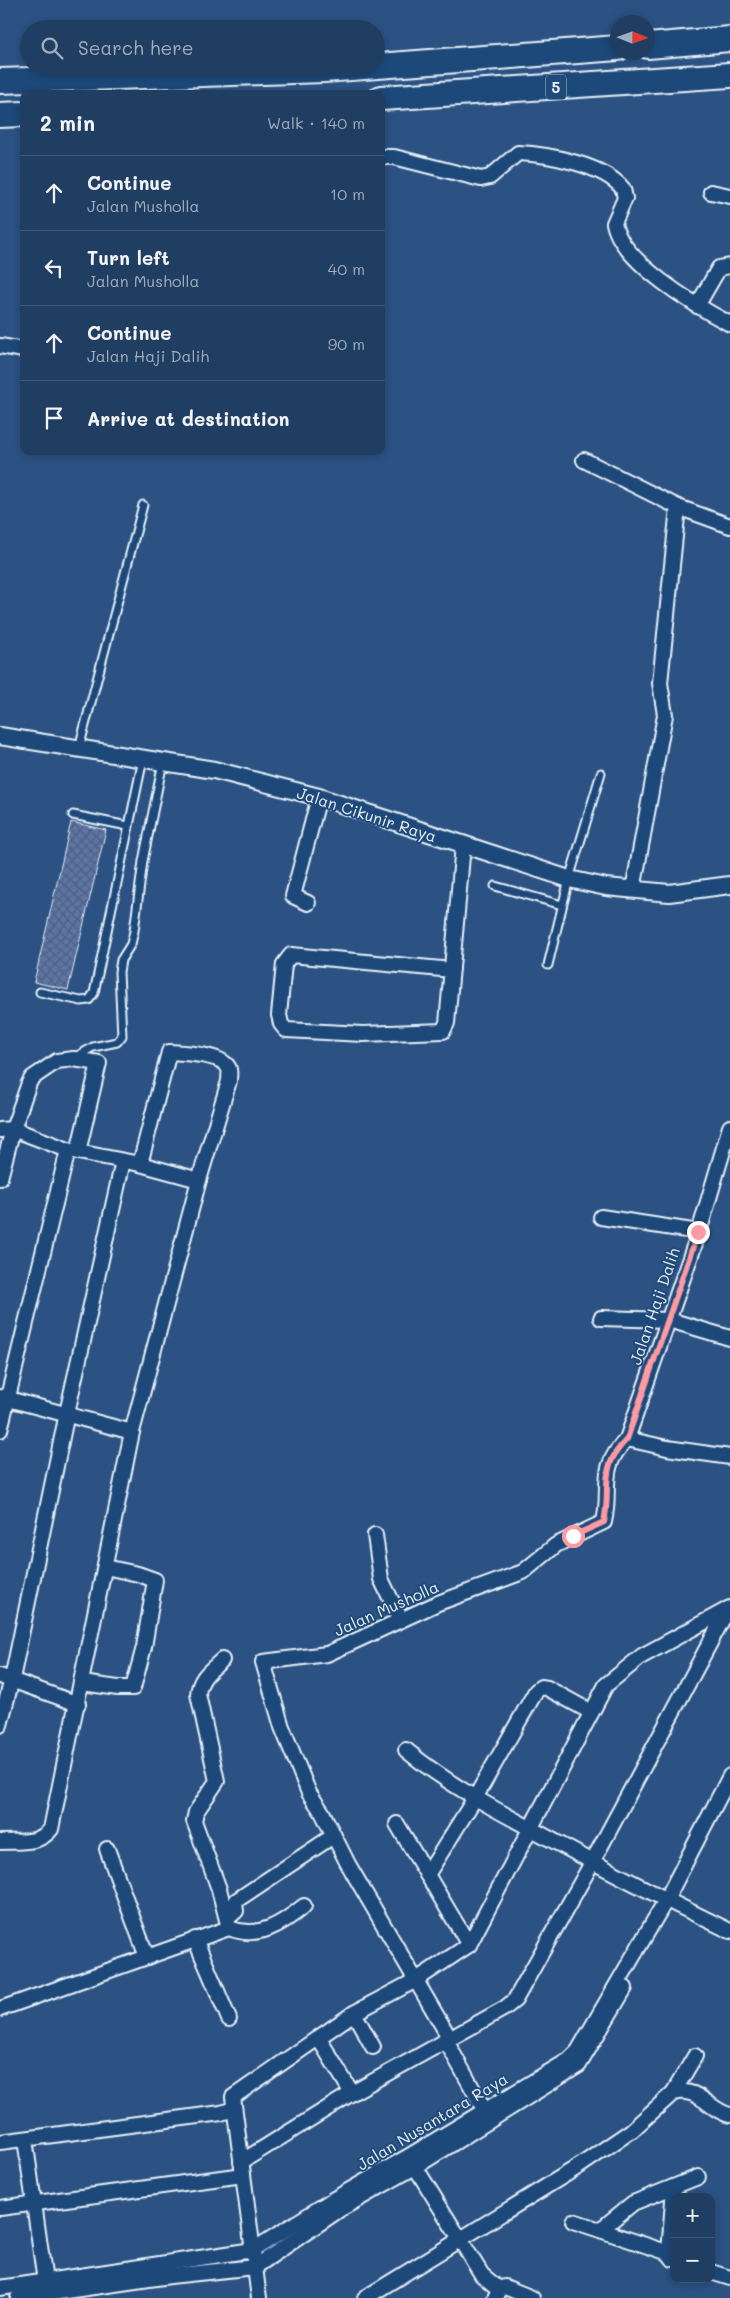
<!DOCTYPE html>
<html lang="en">
<head>
<meta charset="utf-8">
<style>
	:root { --surface:#203e62; --page:#284568; --text:#f1f3f6; --muted:#a2aebe; --line:#3d5777 }
	body { margin:0; font-family:Mali,sans-serif; background:var(--page); color:var(--text) }
	.controls { position:absolute; right:15px; bottom:15px; display:grid; overflow:hidden; border-radius:10px; box-shadow:0 2px 8px #0003 }
	.controls button { width:45px; height:45px; display:grid; place-items:center; padding:0; border:0; border-bottom:1px solid var(--line); background:var(--surface); color:var(--text); font:25px sans-serif }
	.compass { position:absolute; left:610px; top:15px; width:45px; height:45px; border-radius:50%; background:var(--surface); box-shadow:0 2px 8px #0003; rotate:91deg }
	.stop { position:absolute; width:15px; height:15px; margin:-11px; border:4px solid #ff9aa2; border-radius:50%; background:#fff }
	.stop.end { background:#ff9aa2; border-color:#fff; box-shadow:0 1px 5px #0008 }
	.list { margin:0; padding:0; list-style:none }
	h2 { display:flex; justify-content:space-between; align-items:center; height:65px; margin:0; padding:0 20px; font-size:21px }
	h2 small { font-size:16px; font-weight:400; color:var(--muted) }
	.list li { display:grid; grid-template-columns:32px 1fr auto; gap:15px; align-items:center; box-sizing:border-box; height:75px; padding:0 20px; border-top:1px solid var(--line) }
	.list b { display:block; font-size:19px; white-space:nowrap }
	.list p { margin:0; font-size:16px; white-space:nowrap; color:var(--muted) }
	.list em { font-size:16px; font-style:normal; color:var(--muted) }
	.icon { flex:none; width:28px; height:28px; fill:none; stroke:currentColor; stroke-width:2; stroke-linecap:round; stroke-linejoin:round }
	.map { position:relative; flex:none; width:730px; height:2298px; overflow:hidden }
	.search { position:absolute; background:var(--surface); box-shadow:0 2px 8px #0003; left:20px; top:20px; width:365px; height:55px; display:flex; align-items:center; gap:12px; box-sizing:border-box; padding:0 18px; border-radius:28px; color:var(--muted); font-size:19px }
	.panel { position:absolute; background:var(--surface); box-shadow:0 2px 8px #0003; left:20px; top:90px; width:365px; height:365px; border-radius:10px }
	.map>svg:first-child { display:block }
	.building { fill:url(#building-cross-hatch); stroke:#e8f1f8 }
	.lines { fill:none; stroke-linecap:round; stroke-linejoin:round }
	.service-casing { stroke:#e8f1f8; stroke-width:11 }
	.minor-casing { stroke:#e8f1f8; stroke-width:18 }
	.tertiary-casing { stroke:#e8f1f8; stroke-width:20 }
	.motorway-casing { stroke:#e8f1f8; stroke-width:28 }
	.service { stroke:#1f4a7a; stroke-width:7 }
	.minor { stroke:#1f4a7a; stroke-width:14 }
	.tertiary { stroke:#1f4a7a; stroke-width:16 }
	.motorway { stroke:#1f4a7a; stroke-width:24 }
	.route { stroke:#ff9aa2; stroke-width:6 }
	.labels { text-anchor:middle; dominant-baseline:central; stroke-width:4; stroke-linejoin:round; paint-order:stroke }
	.shield { fill:#1f4a7a; stroke:#acbfd2; stroke-width:1 }
	.shield-label { font-size:15px; font-weight:bold; fill:#e8f1f8 }
	.street-label { font-size:16px; fill:#e8f1f8; stroke:#1f4a7a }
</style>
</head>
<body>
<div class="map">
<svg width="730" height="2298" viewBox="0 0 730 2298">
	<defs>
		<pattern id="building-cross-hatch" width="8" height="8" patternUnits="userSpaceOnUse" patternTransform="scale(1.25)"><rect width="8" height="8" fill="#5b74a5"/><path d="M0 0l8 8M0 8l8-8" fill="none" stroke="#52607c"/></pattern>
	</defs>
	<rect width="100%" height="100%" fill="#2b5283"/>
	<filter id="ink" filterUnits="userSpaceOnUse"><feTurbulence type="fractalNoise" baseFrequency=".02" numOctaves="2"/><feDisplacementMap in="SourceGraphic" scale="10" xChannelSelector="R" yChannelSelector="G"/><feConvolveMatrix kernelMatrix="1 2 1 2 8 2 1 2 1" color-interpolation-filters="sRGB"/></filter>
	<g filter="url(#ink)">
		<polygon class="building" points="71,822 106,830 68,990 34,982"/>
		<g class="lines">
			<defs>
				<g id="service">
					<polyline points="79,748 143,505"/>
					<polyline points="73,815 128,826"/>
					<polyline points="495,886 562,905"/>
					<polyline points="548,965 569,879 601,773"/>
					<polyline points="40,992 81,1001 89,1000 94,993 143,759"/>
					<polyline points="74,1058 93,1047 117,1042 122,1036 119,972 121,960 131,944 134,931 143,861 163,762"/>
				</g>
				<g id="minor">
					<path d="M381 157H394L481 179 490 177 518 153C547 154 605 165 623 189L625 198 614 223C621 262 696 306 730 324"/>
					<polyline points="711,192 730,196"/>
					<polyline points="697,306 719,268 730,266"/>
					<polyline points="0,346 24,350"/>
					<polyline points="584,460 678,507 730,526"/>
					<polyline points="633,890 665,715 660,683 678,507"/>
					<polyline points="308,903 293,896 319,797"/>
					<polyline points="452,970 291,955 284,964 279,1015 281,1024 286,1030 363,1034 443,1031 447,1023 463,845"/>
					<polyline points="0,1130 13,1129 68,1150 140,1164 199,1180"/>
					<polyline points="0,1178 13,1129 29,1083 32,1078 57,1061 73,1059 99,1063 78,1152"/>
					<polyline points="601,1217 699,1232"/>
					<polyline points="601,1318 669,1320 730,1338"/>
					<polyline points="1,1397 132,1432"/>
					<polyline points="0,1430 68,1150"/>
					<polyline points="627,1439 667,1448 730,1457"/>
					<polyline points="375,1535 381,1579 401,1620"/>
					<path d="M222 1660C210 1671 200 1677 198 1694L217 1781 196 1812 194 1821 219 1889 229 1928"/>
					<polyline points="0,1676 78,1704"/>
					<polyline points="82,1683 118,1688 133,1688 144,1647 155,1580 138,1574 105,1567"/>
					<polyline points="0,1725 12,1679 67,1413 123,1161"/>
					<path d="M406 1750C447 1784 494 1809 541 1834 603 1868 666 1900 730 1931"/>
					<polyline points="397,1824 469,1945"/>
					<path d="M0 1842C18 1841 39 1845 51 1829L132 1432 199 1180 229 1081C229 1077 230 1072 229 1069 224 1054 183 1053 169 1052L140 1164"/>
					<polyline points="107,1849 147,1957"/>
					<polyline points="427,1875 475,1798 536,1691 541,1687 547,1688 591,1712"/>
					<polyline points="228,1918 236,1911 235,1903 237,1900 333,1836"/>
					<polyline points="195,1939 229,2019"/>
					<path d="M0 2009 229 1928C258 1940 282 1924 304 1906"/>
					<polyline points="354,2013 373,2047"/>
					<path d="M449 2037 348 1864 322 1812 309 1793 282 1727 263 1662 327 1654 438 1603 523 1572 556 1545 604 1522C612 1487 597 1469 627 1439L699 1232 730 1127"/>
					<polyline points="319,2039 352,2093"/>
					<polyline points="445,2039 485,2111"/>
					<path d="M673 2093C700 2086 709 2111 730 2115"/>
					<polyline points="25,2139 46,2289"/>
					<polyline points="0,2142 221,2113 234,2109"/>
					<polyline points="411,2160 482,2275 499,2289"/>
					<polyline points="241,2162 352,2093 505,2008 515,2000 588,1870 728,1609"/>
					<polyline points="0,2208 243,2175"/>
					<polyline points="573,2221 669,2253"/>
					<polyline points="600,2230 633,2203 698,2177"/>
					<polyline points="673,2259 669,2253 674,2187"/>
					<polyline points="711,2272 730,2278"/>
					<polyline points="0,2288 253,2250 334,2199 409,2156 569,2060 578,2051 666,1900 730,1776"/>
					<polyline points="18,2298 170,2276 255,2267 339,2210 415,2167 579,2065 625,1988"/>
					<polyline points="259,2298 233,2097 354,2013 416,1980 469,1945 606,1685 642,1656 730,1608"/>
					<polyline points="365,2298 581,2165 631,2131 673,2093 695,2056"/>
					<polyline points="495,2298 499,2289 505,2287 532,2298"/>
				</g>
				<polyline id="tertiary" points="0,736 214,770 319,797 569,879 606,887 669,893 730,885"/>
				<g id="motorway">
					<polyline points="648,46 730,39"/>
					<polyline points="0,81 324,70 618,48"/>
					<polyline points="381,98 730,75"/>
					<polyline points="0,115 24,114"/>
				</g>
			</defs>
			<use href="#service" class="service-casing"/>
			<use href="#minor" class="minor-casing"/>
			<use href="#tertiary" class="tertiary-casing"/>
			<use href="#motorway" class="motorway-casing"/>
			<use href="#service" class="service"/>
			<use href="#minor" class="minor"/>
			<use href="#tertiary" class="tertiary"/>
			<use href="#motorway" class="motorway"/>
		</g>
	</g>
	<g class="lines" filter="url(#ink)">
		<path class="route" d="M573 1536 604 1522C612 1487 597 1469 627 1439L698 1232"/>
	</g>
	<g class="labels">
		<rect class="shield" x="546" y="74.5" width="20" height="25" rx="4"/>
		<g class="shield-label">
			<text x="556" y="87">5</text>
		</g>
		<g class="street-label">
			<text transform="translate(367 814) rotate(18)">Jalan Cikunir Raya</text>
			<text transform="translate(654 1306) rotate(-71)">Jalan Haji Dalih</text>
			<text transform="translate(386 1608) rotate(-24)">Jalan Musholla</text>
			<text transform="translate(432 2121) rotate(-31)">Jalan Nusantara Raya</text>
		</g>
	</g>
</svg>
<div class="controls">
<button>+</button>
<button>−</button>
</div>
<svg class="compass" viewBox="-18 -18 36 36"><path d="M0-13l5 13h-10z" fill="#e53935"/><path d="M0 13l5-13h-10z" fill="#a2aebe"/></svg>
<div class="stop" style="left:573px;top:1536px"></div>
<div class="stop end" style="left:698px;top:1232px"></div>
<div class="search"><svg class="icon" aria-label="search" viewBox="0 0 24 24"><circle cx="10" cy="10" r="6"/><path d="M15 15l6 6"/></svg>Search here</div>
<section class="panel">
<h2>2 min<small>Walk · 140 m</small></h2>
<ul class="list">
<li><svg class="icon" aria-label="ahead" viewBox="0 0 24 24"><path d="M12 20V5M6 11l6-6 6 6"/></svg><div><b>Continue</b><p>Jalan Musholla</p></div><em>10 m</em></li>
<li><svg class="icon" aria-label="left" viewBox="0 0 24 24"><path d="M17 20v-9H6M10 6l-5 5 5 5"/></svg><div><b>Turn left</b><p>Jalan Musholla</p></div><em>40 m</em></li>
<li><svg class="icon" aria-label="ahead" viewBox="0 0 24 24"><path d="M12 20V5M6 11l6-6 6 6"/></svg><div><b>Continue</b><p>Jalan Haji Dalih</p></div><em>90 m</em></li>
<li><svg class="icon" aria-label="arrive" viewBox="0 0 24 24"><path d="M6 21V4h12l-3 4 3 4H6"/></svg><div><b>Arrive at destination</b></div></li>
</ul>
</section>
</div>
</body>
</html>
